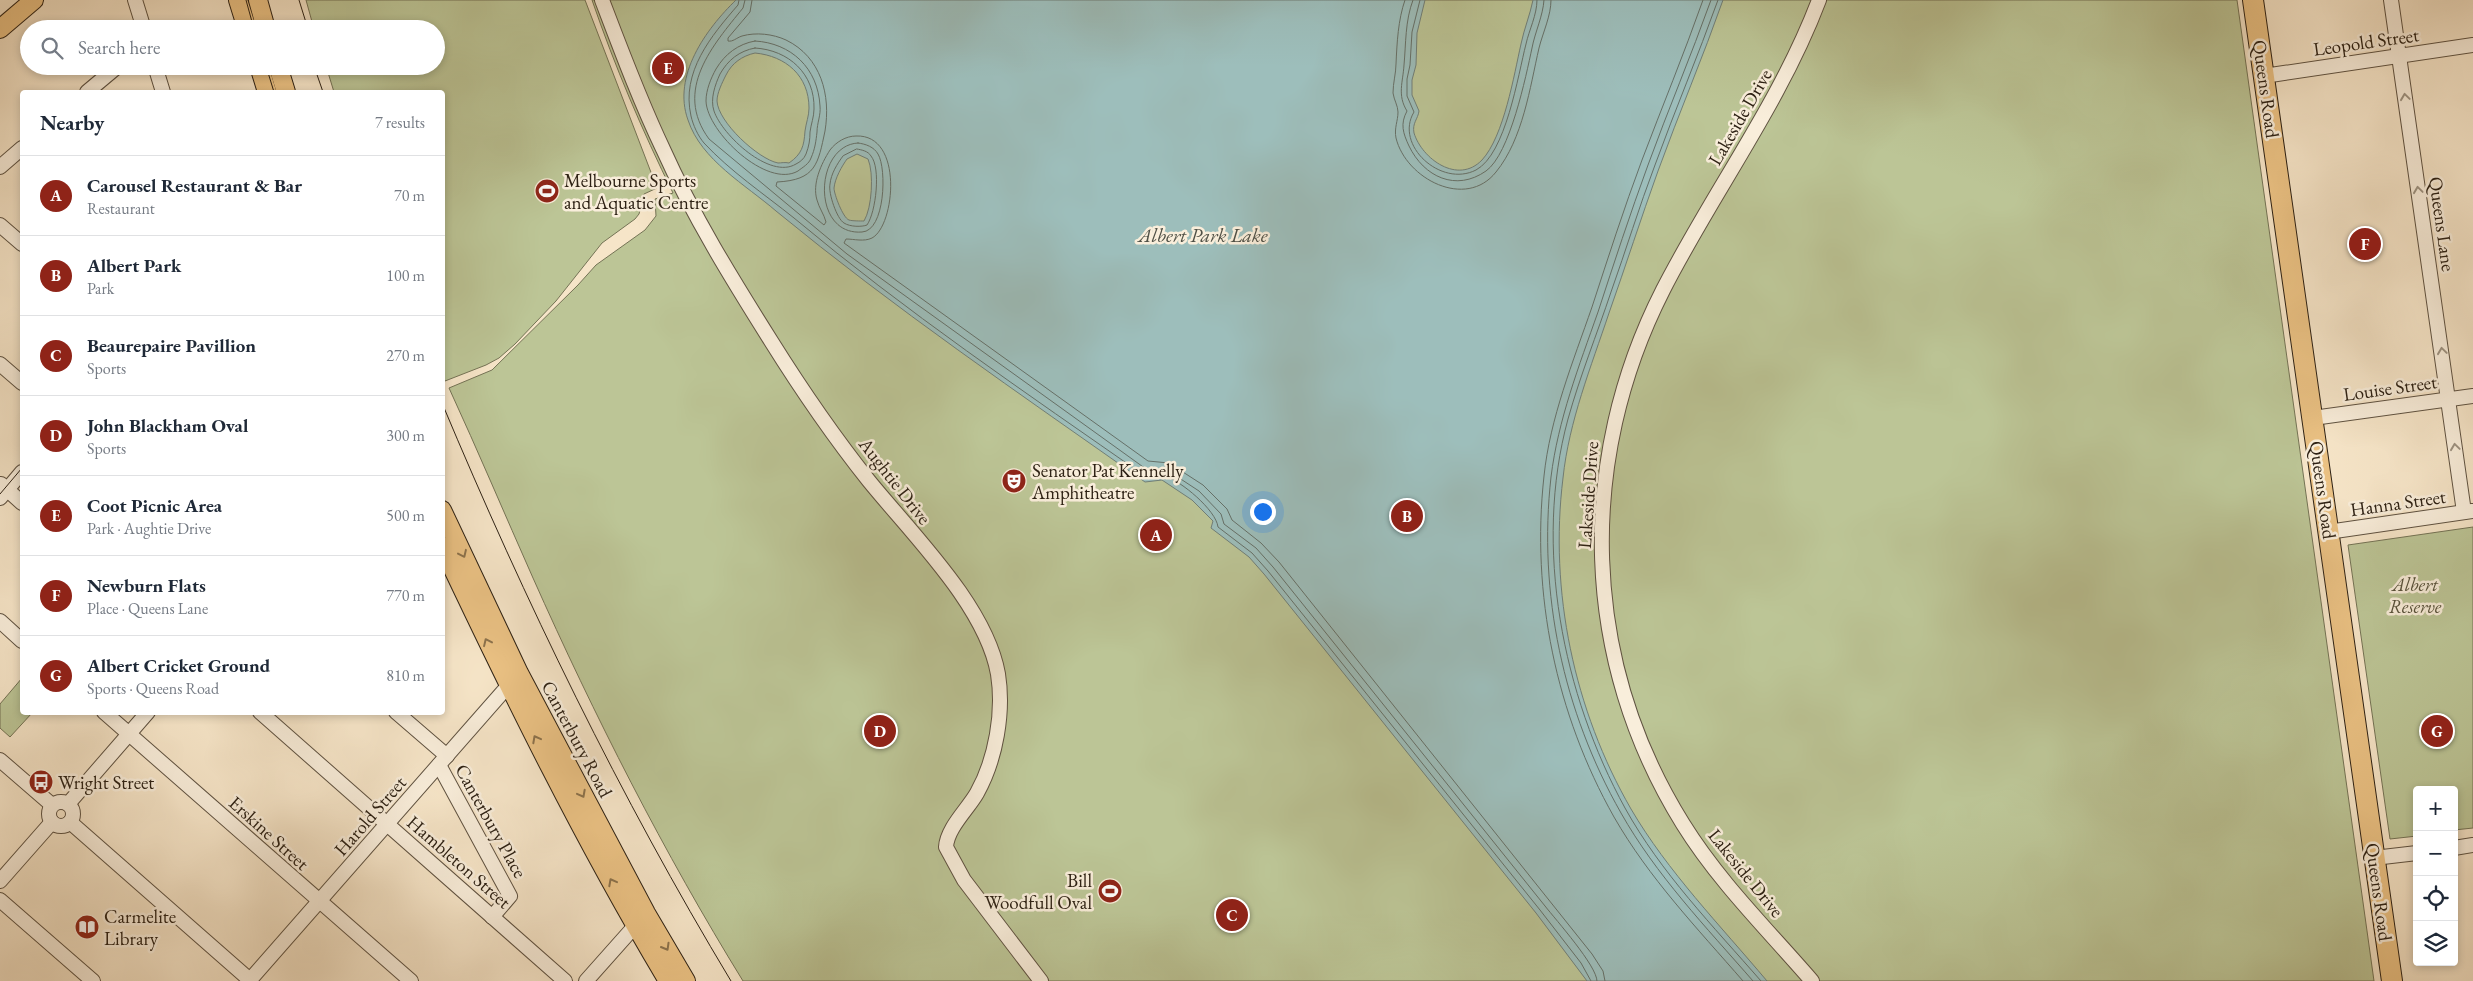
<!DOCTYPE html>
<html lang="en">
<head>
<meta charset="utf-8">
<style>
	:root { --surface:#fff; --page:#f6f6f7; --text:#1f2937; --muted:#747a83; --line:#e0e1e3; --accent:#8f2418 }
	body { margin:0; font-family:"EB Garamond",serif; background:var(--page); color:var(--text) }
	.controls { position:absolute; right:15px; bottom:15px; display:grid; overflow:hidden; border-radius:5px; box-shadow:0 2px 8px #0003 }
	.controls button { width:45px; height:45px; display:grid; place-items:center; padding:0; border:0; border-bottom:1px solid var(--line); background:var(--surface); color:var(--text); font:25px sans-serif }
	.you { position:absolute; left:1262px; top:511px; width:18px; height:18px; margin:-12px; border:4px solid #fff; border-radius:50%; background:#1a73e8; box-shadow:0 0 0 8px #1a73e833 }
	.badge { display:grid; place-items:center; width:32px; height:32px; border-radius:50%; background:var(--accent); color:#fff; font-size:16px; font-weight:700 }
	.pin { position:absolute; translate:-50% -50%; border:2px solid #fff; box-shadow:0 1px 5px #0006 }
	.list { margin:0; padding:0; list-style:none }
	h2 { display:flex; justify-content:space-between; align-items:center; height:65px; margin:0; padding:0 20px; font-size:21px }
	h2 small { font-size:16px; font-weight:400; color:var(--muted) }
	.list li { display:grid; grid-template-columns:32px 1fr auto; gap:15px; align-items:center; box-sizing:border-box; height:80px; padding:0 20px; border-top:1px solid var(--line) }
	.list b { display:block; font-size:19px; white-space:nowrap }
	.list p { margin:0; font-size:16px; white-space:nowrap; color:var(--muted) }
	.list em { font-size:16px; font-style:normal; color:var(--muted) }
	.icon { flex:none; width:28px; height:28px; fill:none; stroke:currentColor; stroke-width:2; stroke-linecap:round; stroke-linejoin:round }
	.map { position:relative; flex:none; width:2473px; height:981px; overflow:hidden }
	.search { position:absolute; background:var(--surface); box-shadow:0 2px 8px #0003; left:20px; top:20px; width:425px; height:55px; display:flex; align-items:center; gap:12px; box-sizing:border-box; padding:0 18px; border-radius:28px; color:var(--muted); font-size:19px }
	.panel { position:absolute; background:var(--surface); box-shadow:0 2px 8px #0003; left:20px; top:90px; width:425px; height:625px; border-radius:5px }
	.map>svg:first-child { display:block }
	.green { fill:#bcc596; stroke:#747355 }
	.water { fill:#9dbebb; stroke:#707f78; fill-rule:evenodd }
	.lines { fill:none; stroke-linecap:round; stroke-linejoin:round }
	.shore { stroke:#657068; stroke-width:1 }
	.minor-casing { stroke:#5f5241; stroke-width:16 }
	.major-casing { stroke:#2d2114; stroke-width:20 }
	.highway-casing { stroke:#2d2114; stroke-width:22 }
	.minor { stroke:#f9eedb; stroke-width:14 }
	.major { stroke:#ebc284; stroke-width:18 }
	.highway { stroke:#ebc284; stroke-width:20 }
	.tram { stroke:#2d2114; stroke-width:1 }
	.oneway { stroke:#9d9281 }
	.oneway2 { stroke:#8c724c }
	.labels { text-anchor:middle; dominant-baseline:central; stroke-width:5; stroke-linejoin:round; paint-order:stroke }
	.street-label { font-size:19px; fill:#2d2114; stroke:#f9eedb }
	.poi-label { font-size:19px; fill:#2d2114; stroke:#f9eedb; text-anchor:start }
	.park-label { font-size:19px; font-style:italic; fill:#58523b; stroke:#f9eedb }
	.water-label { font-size:20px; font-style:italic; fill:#4f5046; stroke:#f9eedb }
</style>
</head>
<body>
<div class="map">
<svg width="2473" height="981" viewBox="0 0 2473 981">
	<rect width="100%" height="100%" fill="#f6e5c8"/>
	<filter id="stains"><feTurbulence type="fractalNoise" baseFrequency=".004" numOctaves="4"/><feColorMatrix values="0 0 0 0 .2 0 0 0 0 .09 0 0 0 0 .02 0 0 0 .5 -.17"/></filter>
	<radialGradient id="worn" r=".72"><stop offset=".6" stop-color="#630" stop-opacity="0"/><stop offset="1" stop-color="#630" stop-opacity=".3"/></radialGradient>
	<g class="green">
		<polygon points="306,0 585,0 657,188 644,194 639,214 635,219 602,243 556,301 515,344 499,358 486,365 445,381 443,376 442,92 334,92 326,66 436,66 436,29 314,29"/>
		<path d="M592 0H2237L2374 981H743C664 853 594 715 533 578 505 515 478 451 449 388L492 370 578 285 596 265 645 230 656 216 655 199 673 193C642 130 615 67 592 0Z"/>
		<polygon points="2473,527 2473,828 2454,830 2454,790 2417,790 2417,836 2390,839 2348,545"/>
		<polygon points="22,678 22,712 32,713 10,737 0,728 0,704"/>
	</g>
	<path class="water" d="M736 0H1425L1417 33 1416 65 1412 80V95L1419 111C1418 119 1412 123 1414 133 1422 159 1458 185 1482 160 1504 136 1514 75 1521 44 1524 29 1530 15 1533 0H1723C1703 57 1679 113 1658 171 1641 218 1626 265 1609 313 1591 367 1569 421 1563 478 1549 591 1574 710 1631 809 1668 872 1720 925 1767 981H1587L1536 913 1264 574 1249 557 1211 528 1213 521 1192 500 1162 480 1145 482C1020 394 894 308 776 211 746 185 701 160 688 120 672 76 706 29 736 0ZM755 53C786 56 809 76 809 108 809 116 806 123 805 131 804 146 802 154 789 163 785 162 781 163 778 163 758 159 718 122 717 101 717 93 722 83 726 75 732 63 742 56 755 53ZM857 154 868 159C874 173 872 208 864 221 860 221 852 221 849 220 843 218 834 194 834 188 835 178 842 166 847 159Z"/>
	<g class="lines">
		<g class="shore">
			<path d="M739 0 738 5C711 36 681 72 691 116 693 125 698 136 704 143 730 171 764 194 794 218 905 311 1026 393 1145 476 1151 475 1158 474 1165 476 1181 481 1216 510 1218 527L1252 553 1268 571 1540 910 1581 963 1591 981"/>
			<path d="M745 0 743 8C713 45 673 90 709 139L847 254 1146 469 1167 470 1199 491 1221 514 1224 524 1256 548 1273 567 1545 906C1556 920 1597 966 1597 981"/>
			<path d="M752 0 750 12 728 38V41C733 42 736 38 742 36 756 32 773 34 786 40 821 57 831 95 825 131 818 164 816 180 777 182L776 186 824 225 826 222C824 214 819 208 817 200 812 184 821 164 830 150 836 142 846 136 856 136 904 134 895 226 872 238 864 242 854 239 846 239L844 243 1148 461 1169 463 1203 485 1227 509 1232 520 1261 543 1279 562 1592 954 1603 971 1605 981"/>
			<path d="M1405 0C1398 20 1397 43 1396 64 1396 73 1393 83 1393 93 1394 100 1398 106 1398 112 1398 121 1394 128 1396 138 1406 179 1466 210 1496 172 1523 139 1530 87 1539 48 1543 32 1551 16 1551 0"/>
			<path d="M1413 0C1405 21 1406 44 1404 65 1403 82 1397 95 1407 111 1400 124 1403 133 1409 146 1424 177 1456 192 1486 171 1510 154 1526 76 1532 48 1535 32 1543 16 1544 0"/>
			<path d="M1420 0 1412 32 1410 65 1407 79V96L1414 112C1394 145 1441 188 1476 170 1506 154 1518 75 1526 44 1529 30 1537 15 1537 0"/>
			<path d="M1703 0C1684 54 1662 107 1642 160 1624 208 1608 258 1592 307 1573 362 1550 418 1544 476 1531 594 1556 714 1614 817 1649 878 1697 928 1743 981"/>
			<path d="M1711 0C1691 56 1668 110 1648 165 1630 214 1614 263 1598 312 1579 366 1558 420 1551 477 1538 593 1563 711 1621 813 1656 875 1706 927 1753 981"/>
			<path d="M1718 0C1698 56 1675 110 1655 165 1639 207 1626 250 1611 292 1597 334 1580 376 1568 419 1533 547 1563 695 1625 808 1661 873 1713 926 1761 981"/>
			<path d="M755 41C791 43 818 68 820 106 821 115 817 123 817 132 816 141 815 149 811 158 809 164 803 167 798 171 767 189 707 132 706 101 706 90 711 78 716 69 725 54 738 44 755 41Z"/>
			<path d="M755 48C789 50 815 74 814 109 814 117 811 124 810 132 810 140 809 146 806 154 804 159 800 162 796 164 770 180 722 135 714 111 710 99 715 85 720 74 728 60 739 51 755 48Z"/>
			<path d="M858 143C866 144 874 147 878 154 887 169 885 231 862 232 811 236 814 145 858 143Z"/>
			<path d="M857 149C862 150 868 151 871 156 881 168 876 212 867 225 862 227 850 227 844 223 837 219 828 193 830 184 831 174 837 164 843 156Z"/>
		</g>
		<defs>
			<g id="minor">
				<polyline points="135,0 144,29"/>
				<path d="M602 0C621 50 640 101 663 149 693 216 732 279 771 341 801 389 834 437 869 481 912 534 986 606 998 674 1004 712 996 759 977 793 968 809 947 828 946 847L964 880 1041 981"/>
				<polyline points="2391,0 2464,512"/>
				<polyline points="155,66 163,92"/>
				<polyline points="2264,76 2473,45"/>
				<polyline points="87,92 118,66"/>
				<polyline points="0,167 22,148"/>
				<polyline points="0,225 22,244"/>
				<polyline points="0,364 22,383"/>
				<polyline points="2313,418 2473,396"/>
				<polyline points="1,484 22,503"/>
				<polyline points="0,498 22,472"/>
				<polyline points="2328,532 2472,511"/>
				<polyline points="0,621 22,641"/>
				<polyline points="104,712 411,981"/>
				<polyline points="260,712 565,981"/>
				<polyline points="396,712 447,756"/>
				<polyline points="0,760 52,805"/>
				<polyline points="439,765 510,896 492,917"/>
				<circle cx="61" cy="814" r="12"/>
				<polyline points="68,804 148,712"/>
				<polyline points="70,822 251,981"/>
				<polyline points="2454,848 2473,845"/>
				<polyline points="2374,858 2417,853"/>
				<polyline points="0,881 52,822"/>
				<polyline points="0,900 93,981"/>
				<polyline points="249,981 515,678"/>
				<polyline points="586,981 642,918"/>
				<path d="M1812 981C1768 930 1719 882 1683 824 1581 660 1576 461 1663 290 1713 192 1780 103 1819 0"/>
			</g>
			<g id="major">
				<polyline points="238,0 247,29"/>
				<polyline points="258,0 266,29"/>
				<polyline points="0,29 34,0"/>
				<polyline points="259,66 267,92"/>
				<polyline points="278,66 286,92"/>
				<polyline points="442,510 519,673 646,913 686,981"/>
				<path d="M442 546C512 694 584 841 668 981"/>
			</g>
			<polyline id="highway" points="2253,0 2392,981"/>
		</defs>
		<use href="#minor" class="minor-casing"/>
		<use href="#major" class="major-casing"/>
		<use href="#highway" class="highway-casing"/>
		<use href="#minor" class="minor"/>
		<use href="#major" class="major"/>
		<use href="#highway" class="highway"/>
		<g class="tram">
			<polyline points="246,0 254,29"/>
			<polyline points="299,0 308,29"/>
			<polyline points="266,66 274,92"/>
			<polyline points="314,66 323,92"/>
			<path d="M442 403C525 601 620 797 731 981"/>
			<polyline points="0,494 22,468"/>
		</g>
	</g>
	<defs><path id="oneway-chevron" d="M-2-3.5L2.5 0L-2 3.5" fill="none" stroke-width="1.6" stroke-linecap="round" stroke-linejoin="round" transform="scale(1.25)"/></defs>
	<g class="oneway">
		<use href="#oneway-chevron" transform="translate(2405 97) rotate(-98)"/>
		<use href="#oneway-chevron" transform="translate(2418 190) rotate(-98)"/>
		<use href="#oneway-chevron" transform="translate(2442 351) rotate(-98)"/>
		<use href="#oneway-chevron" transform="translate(2455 447) rotate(-98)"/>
	</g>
	<g class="oneway2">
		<use href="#oneway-chevron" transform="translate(463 554) rotate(65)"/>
		<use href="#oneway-chevron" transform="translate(487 642) rotate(-115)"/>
		<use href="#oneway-chevron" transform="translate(536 739) rotate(-118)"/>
		<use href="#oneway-chevron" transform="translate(582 794) rotate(62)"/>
		<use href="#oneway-chevron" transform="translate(612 882) rotate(-118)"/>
		<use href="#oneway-chevron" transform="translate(666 947) rotate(60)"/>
	</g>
	<defs>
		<symbol id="stadium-disc" viewBox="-11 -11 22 22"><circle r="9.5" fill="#8f2418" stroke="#f9eedb"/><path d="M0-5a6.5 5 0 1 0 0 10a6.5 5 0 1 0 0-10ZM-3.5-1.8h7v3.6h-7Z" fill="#fff"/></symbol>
		<symbol id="theatre-disc" viewBox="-11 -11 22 22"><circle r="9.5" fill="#8f2418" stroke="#f9eedb"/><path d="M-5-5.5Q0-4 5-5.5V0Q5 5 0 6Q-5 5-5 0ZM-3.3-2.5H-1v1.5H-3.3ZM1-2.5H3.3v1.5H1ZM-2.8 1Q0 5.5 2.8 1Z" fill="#fff"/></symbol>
		<symbol id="bus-disc" viewBox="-11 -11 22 22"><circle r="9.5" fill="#8f2418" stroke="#f9eedb"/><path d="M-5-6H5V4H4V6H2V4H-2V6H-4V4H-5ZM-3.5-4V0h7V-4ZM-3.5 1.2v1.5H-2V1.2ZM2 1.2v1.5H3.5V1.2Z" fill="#fff"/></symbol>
		<symbol id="library-disc" viewBox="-11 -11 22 22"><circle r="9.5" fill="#8f2418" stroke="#f9eedb"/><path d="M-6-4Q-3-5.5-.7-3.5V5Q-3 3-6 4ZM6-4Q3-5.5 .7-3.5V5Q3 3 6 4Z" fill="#fff"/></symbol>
	</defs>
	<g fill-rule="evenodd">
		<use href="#stadium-disc" x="533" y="177" width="28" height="28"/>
		<use href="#theatre-disc" x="1000" y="467" width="28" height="28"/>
		<use href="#bus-disc" x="27" y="768" width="28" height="28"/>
		<use href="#stadium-disc" x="1096" y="877" width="28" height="28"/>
		<use href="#library-disc" x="73" y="913" width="28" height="28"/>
	</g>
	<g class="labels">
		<g class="street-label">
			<text transform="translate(2366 42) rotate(-8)">Leopold Street</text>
			<text transform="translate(2266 89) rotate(82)">Queens Road</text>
			<text transform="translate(1740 117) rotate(-60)">Lakeside Drive</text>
			<text transform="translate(2442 224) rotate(82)">Queens Lane</text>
			<text transform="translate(2390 388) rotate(-8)">Louise Street</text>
			<text transform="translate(895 481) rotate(52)">Aughtie Drive</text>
			<text transform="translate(2323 490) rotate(82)">Queens Road</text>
			<text transform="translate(1588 495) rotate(-86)">Lakeside Drive</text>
			<text transform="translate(2398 503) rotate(-8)">Hanna Street</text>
			<text transform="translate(577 739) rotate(62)">Canterbury Road</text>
			<text transform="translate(370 816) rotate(-49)">Harold Street</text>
			<text transform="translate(491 821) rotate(61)">Canterbury Place</text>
			<text transform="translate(269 833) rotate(42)">Erskine Street</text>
			<text transform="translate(459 862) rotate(41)">Hambleton Street</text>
			<text transform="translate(1746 873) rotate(51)">Lakeside Drive</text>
			<text transform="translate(2379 892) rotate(82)">Queens Road</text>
		</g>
		<g class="poi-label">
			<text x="564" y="180">Melbourne Sports<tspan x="564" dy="22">and Aquatic Centre</tspan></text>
			<text x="1032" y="470">Senator Pat Kennelly<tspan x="1032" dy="22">Amphitheatre</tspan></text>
			<text x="58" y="782">Wright Street</text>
			<text x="1092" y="880" text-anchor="end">Bill<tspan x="1092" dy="22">Woodfull Oval</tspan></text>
			<text x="104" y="916">Carmelite<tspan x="104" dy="22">Library</tspan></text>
		</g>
		<g class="park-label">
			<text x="2415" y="584">Albert<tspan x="2415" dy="22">Reserve</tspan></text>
		</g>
		<g class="water-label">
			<text x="1203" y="235">Albert Park Lake</text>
		</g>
	</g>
	<rect width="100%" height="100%" filter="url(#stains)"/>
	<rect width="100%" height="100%" fill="url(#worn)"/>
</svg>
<div class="controls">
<button>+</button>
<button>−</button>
<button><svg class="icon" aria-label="locate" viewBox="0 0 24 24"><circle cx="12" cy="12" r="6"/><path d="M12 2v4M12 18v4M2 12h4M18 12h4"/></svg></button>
<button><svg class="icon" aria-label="layers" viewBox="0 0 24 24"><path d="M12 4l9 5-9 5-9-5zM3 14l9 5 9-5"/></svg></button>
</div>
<div class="you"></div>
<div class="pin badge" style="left:1156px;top:535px">A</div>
<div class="pin badge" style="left:1407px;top:516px">B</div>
<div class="pin badge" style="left:1232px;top:915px">C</div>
<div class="pin badge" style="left:880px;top:731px">D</div>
<div class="pin badge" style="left:668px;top:68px">E</div>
<div class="pin badge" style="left:2365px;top:244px">F</div>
<div class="pin badge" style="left:2437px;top:731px">G</div>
<div class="search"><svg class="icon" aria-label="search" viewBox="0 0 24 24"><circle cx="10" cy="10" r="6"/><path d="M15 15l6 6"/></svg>Search here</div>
<section class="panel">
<h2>Nearby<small>7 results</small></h2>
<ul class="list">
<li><span class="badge">A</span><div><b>Carousel Restaurant &amp; Bar</b><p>Restaurant</p></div><em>70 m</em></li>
<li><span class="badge">B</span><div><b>Albert Park</b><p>Park</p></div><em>100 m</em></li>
<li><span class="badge">C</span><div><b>Beaurepaire Pavillion</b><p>Sports</p></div><em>270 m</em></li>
<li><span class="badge">D</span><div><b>John Blackham Oval</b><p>Sports</p></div><em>300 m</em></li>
<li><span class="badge">E</span><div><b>Coot Picnic Area</b><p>Park · Aughtie Drive</p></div><em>500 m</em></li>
<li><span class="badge">F</span><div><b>Newburn Flats</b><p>Place · Queens Lane</p></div><em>770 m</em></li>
<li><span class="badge">G</span><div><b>Albert Cricket Ground</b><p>Sports · Queens Road</p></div><em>810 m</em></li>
</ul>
</section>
</div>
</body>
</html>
